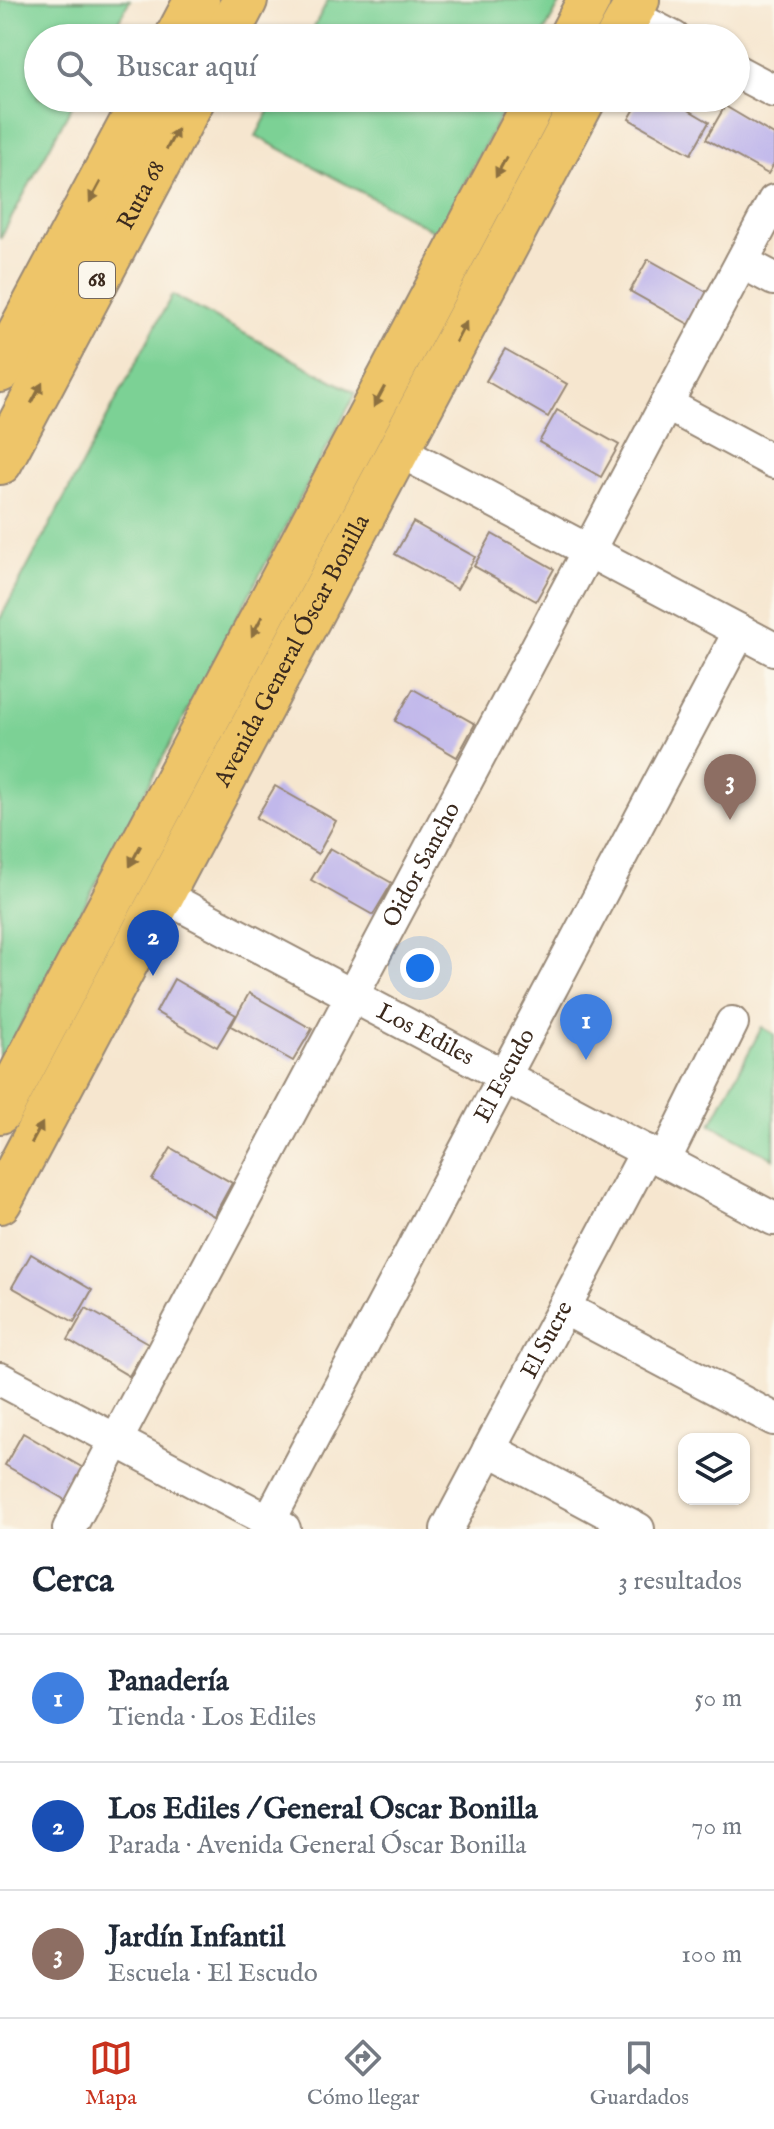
<!DOCTYPE html>
<html lang="es">
<head>
<meta charset="utf-8">
<style>
	:root { --surface:#fff; --page:#f6f6f7; --text:#1f2937; --muted:#747a83; --line:#e0e1e3; --accent:#c8321e }
	body { margin:0; font-family:"IM FELL English",serif; background:var(--page); color:var(--text) }
	.controls { position:absolute; right:24px; bottom:24px; display:grid; overflow:hidden; border-radius:16px; box-shadow:0 2px 6px #0004 }
	.controls button { width:72px; height:72px; display:grid; place-items:center; padding:0; border:0; border-bottom:2px solid var(--line); background:var(--surface); color:var(--text); font:40px sans-serif }
	.you { position:absolute; left:420px; top:968px; width:28px; height:28px; margin:-20px; border:6px solid #fff; border-radius:50%; background:#1a73e8; box-shadow:0 0 0 12px #1a73e833 }
	.badge { display:grid; place-items:center; width:52px; height:52px; border-radius:50%; background:var(--accent); color:#fff; font-size:26px; font-weight:700 }
	.pin { position:absolute; translate:-50% -66px; filter:drop-shadow(0 2px 4px #0008) }
	.pin::after { content:''; position:absolute; top:42px; width:28px; height:24px; background:inherit; clip-path:polygon(0 0,100% 0,50% 100%) }
	.list { margin:0; padding:0; list-style:none }
	h2 { display:flex; justify-content:space-between; align-items:center; height:104px; margin:0; padding:0 32px; font-size:34px }
	h2 small { font-size:26px; font-weight:400; color:var(--muted) }
	.list li { display:grid; grid-template-columns:52px 1fr auto; gap:24px; align-items:center; box-sizing:border-box; height:128px; padding:0 32px; border-top:2px solid var(--line) }
	.list b { display:block; font-size:30px; white-space:nowrap }
	.list p { margin:0; font-size:26px; white-space:nowrap; color:var(--muted) }
	.list em { font-size:26px; font-style:normal; color:var(--muted) }
	.icon { flex:none; width:44px; height:44px; fill:none; stroke:currentColor; stroke-width:2; stroke-linecap:round; stroke-linejoin:round }
	.map { position:relative; flex:none; width:774px; height:1529px; overflow:hidden }
	.search { position:absolute; background:var(--surface); box-shadow:0 2px 6px #0004; left:24px; right:24px; top:24px; height:88px; display:flex; align-items:center; gap:20px; box-sizing:border-box; padding:0 28px; border-radius:44px; color:var(--muted); font-size:30px }
	.sheet { height:488px; background:var(--surface) }
	nav { display:flex; justify-content:space-around; align-items:center; box-sizing:border-box; height:112px; border-top:2px solid var(--line); background:var(--surface); font-size:22px; color:var(--muted) }
	nav a { display:grid; justify-items:center; gap:4px }
	nav .on { color:var(--accent) }
	.map>svg:first-child { display:block }
	.green { fill:#7cd195; stroke:#5c7e5a; stroke-width:2 }
	.building { fill:#c1b8eb }
	.lines { fill:none; stroke-linecap:round; stroke-linejoin:round }
	.minor-casing { stroke:#988876; stroke-width:36 }
	.major-casing { stroke:#988876; stroke-width:46 }
	.highway-casing { stroke:#988876; stroke-width:48 }
	.minor { stroke:#fff; stroke-width:32 }
	.major { stroke:#eec569; stroke-width:42 }
	.highway { stroke:#eec569; stroke-width:44 }
	.oneway { fill:#8c7040 }
	.labels { text-anchor:middle; dominant-baseline:central; stroke-width:7; stroke-linejoin:round; paint-order:stroke }
	.shield { fill:#fbf7ec; stroke:#75685c; stroke-width:2 }
	.shield-label { font-size:22px; font-weight:bold; fill:#3b2a1e }
	.street-label { font-size:24px; fill:#3b2a1e; stroke:#fbf7ec }
</style>
</head>
<body>
<div class="map">
<svg width="774" height="1529" viewBox="0 0 774 1529">
	<rect width="100%" height="100%" fill="#fbf7ec"/>
	<filter id="ink" filterUnits="userSpaceOnUse"><feTurbulence type="fractalNoise" baseFrequency=".0125" numOctaves="2"/><feDisplacementMap in="SourceGraphic" scale="16" xChannelSelector="R" yChannelSelector="G"/><feConvolveMatrix kernelMatrix="1 2 1 2 8 2 1 2 1" color-interpolation-filters="sRGB"/></filter>
	<filter id="wash" filterUnits="userSpaceOnUse"><feTurbulence type="fractalNoise" baseFrequency=".006" numOctaves="4" result="noise"/><feDisplacementMap in="SourceGraphic" scale="32" xChannelSelector="R" yChannelSelector="G"/><feGaussianBlur stdDeviation="1.8" result="paint"/><feColorMatrix in="noise" values="0 0 0 0 0 0 0 0 0 0 0 0 0 0 0 0 0 1.4 0 .05"/><feComposite in="paint" operator="in"/></filter>
	<g filter="url(#wash)">
		<rect width="100%" height="100%" fill="#f6e6cf"/>
		<g class="green">
			<polygon points="0,0 130,0 109,38 38,38 38,98 76,98 0,239"/>
			<polygon points="328,0 562,0 541,38 308,38"/>
			<polygon points="276,98 510,98 438,233 256,136"/>
			<polygon points="172,295 356,393 0,1065 0,619"/>
			<polygon points="762,1027 774,1034 774,1159 711,1124"/>
		</g>
		<g id="blocks">
			<g class="building">
				<polygon points="641,98 668,98 709,122 691,154 629,119"/>
				<polygon points="725,106 774,135 774,164 768,174 706,139"/>
				<polygon points="648,259 710,294 692,326 630,291"/>
				<polygon points="505,349 567,384 548,417 486,381"/>
				<polygon points="557,410 619,445 601,477 539,442"/>
				<polygon points="413,522 475,557 457,589 395,554"/>
				<polygon points="492,534 554,569 536,601 474,566"/>
				<polygon points="413,689 475,724 457,757 395,721"/>
				<polygon points="275,786 336,821 318,854 256,818"/>
				<polygon points="330,848 392,883 373,915 311,880"/>
				<polygon points="174,979 236,1015 217,1047 156,1012"/>
				<polygon points="249,993 312,1029 293,1061 231,1026"/>
				<polygon points="171,1148 232,1183 214,1216 152,1180"/>
				<polygon points="31,1254 92,1290 74,1322 12,1287"/>
				<polygon points="86,1308 148,1343 129,1376 68,1340"/>
				<polygon points="23,1433 85,1469 67,1501 5,1465"/>
			</g>
		</g>
	</g>
	<g filter="url(#ink)">
		<use href="#blocks" fill-opacity="0" stroke="#988876" stroke-width="2"/>
		<g class="lines">
			<defs>
				<g id="minor">
					<polyline points="630,15 674,38"/>
					<polyline points="736,71 774,91"/>
					<polyline points="742,262 774,279"/>
					<polyline points="666,404 774,462"/>
					<polyline points="398,450 774,649"/>
					<path id="s1" d="M162 895 774 1219"/>
					<polyline points="664,1161 732,1023"/>
					<polyline points="564,1308 774,1419"/>
					<polyline points="0,1379 284,1529"/>
					<polyline points="489,1449 638,1529"/>
					<path id="s2" d="M269 1521 740 631"/>
					<path id="s3" d="M69 1529 774 201"/>
					<path id="s4" d="M447 1529 647 1151"/>
				</g>
				<g id="major">
					<polyline points="569,38 589,0"/>
					<polyline points="617,38 638,0"/>
					<polyline points="0,1112 537,98"/>
					<path id="s5" d="M0 1202 585 98"/>
				</g>
				<g id="highway">
					<polyline points="177,38 197,0"/>
					<polyline points="225,38 245,0"/>
					<polyline points="0,370 145,98"/>
					<path id="s6" d="M0 462 193 98"/>
				</g>
			</defs>
			<use href="#minor" class="minor-casing"/>
			<use href="#major" class="major-casing"/>
			<use href="#highway" class="highway-casing"/>
			<use href="#minor" class="minor"/>
			<use href="#major" class="major"/>
			<use href="#highway" class="highway"/>
		</g>
		<defs><path id="oneway-solid" d="M-6-.8H1V-3.2L6.5 0L1 3.2V.8H-6Z" transform="scale(2)"/></defs>
		<g class="oneway">
			<use href="#oneway-solid" transform="translate(172 139) rotate(-62)"/>
			<use href="#oneway-solid" transform="translate(501 167) rotate(118)"/>
			<use href="#oneway-solid" transform="translate(95 192) rotate(118)"/>
			<use href="#oneway-solid" transform="translate(461 332) rotate(-62)"/>
			<use href="#oneway-solid" transform="translate(37 393) rotate(-62)"/>
			<use href="#oneway-solid" transform="translate(379 397) rotate(118)"/>
			<use href="#oneway-solid" transform="translate(257 626) rotate(118)"/>
			<use href="#oneway-solid" transform="translate(135 856) rotate(118)"/>
			<use href="#oneway-solid" transform="translate(37 1133) rotate(-62)"/>
		</g>
	</g>
	<g class="labels">
		<rect class="shield" x="79" y="262" width="36" height="36" rx="6"/>
		<g class="shield-label">
			<text x="97" y="280">68</text>
		</g>
		<g class="street-label">
			<text stroke="none"><textPath href="#s6" startOffset="302">Ruta 68</textPath></text>
			<text stroke="none"><textPath href="#s5" startOffset="624">Avenida General Óscar Bonilla</textPath></text>
			<text stroke="none"><textPath href="#s3" startOffset="752">Oidor Sancho</textPath></text>
			<text stroke="none"><textPath href="#s1" startOffset="298">Los Ediles</textPath></text>
			<text stroke="none"><textPath href="#s2" startOffset="504">El Escudo</textPath></text>
			<text stroke="none"><textPath href="#s4" startOffset="214">El Sucre</textPath></text>
		</g>
	</g>
</svg>
<div class="controls">
<button><svg class="icon" aria-label="layers" viewBox="0 0 24 24"><path d="M12 4l9 5-9 5-9-5zM3 14l9 5 9-5"/></svg></button>
</div>
<div class="you"></div>
<div class="pin badge" style="left:586px;top:1060px;background:#3f7fe0">1</div>
<div class="pin badge" style="left:153px;top:976px;background:#1a4fb4">2</div>
<div class="pin badge" style="left:730px;top:820px;background:#8d6e63">3</div>
<div class="search"><svg class="icon" aria-label="search" viewBox="0 0 24 24"><circle cx="10" cy="10" r="6"/><path d="M15 15l6 6"/></svg>Buscar aquí</div>
</div>
<section class="sheet">
<h2>Cerca<small>3 resultados</small></h2>
<ul class="list">
<li><span class="badge" style="background:#3f7fe0">1</span><div><b>Panadería</b><p>Tienda · Los Ediles</p></div><em>50 m</em></li>
<li><span class="badge" style="background:#1a4fb4">2</span><div><b>Los Ediles / General Oscar Bonilla</b><p>Parada · Avenida General Óscar Bonilla</p></div><em>70 m</em></li>
<li><span class="badge" style="background:#8d6e63">3</span><div><b>Jardín Infantil</b><p>Escuela · El Escudo</p></div><em>100 m</em></li>
</ul>
</section>
<nav>
<a class="on"><svg class="icon" aria-label="map" viewBox="0 0 24 24"><path d="M3 6l6-2 6 2 6-2v14l-6 2-6-2-6 2zM9 4v14M15 6v14"/></svg>Mapa</a>
<a><svg class="icon" aria-label="directions" viewBox="0 0 24 24"><path d="M12 3l9 9-9 9-9-9zM9 14v-3h6M13 9l2 2-2 2"/></svg>Cómo llegar</a>
<a><svg class="icon" aria-label="saved" viewBox="0 0 24 24"><path d="M7 4h10v16l-5-4-5 4z"/></svg>Guardados</a>
</nav>
</body>
</html>
